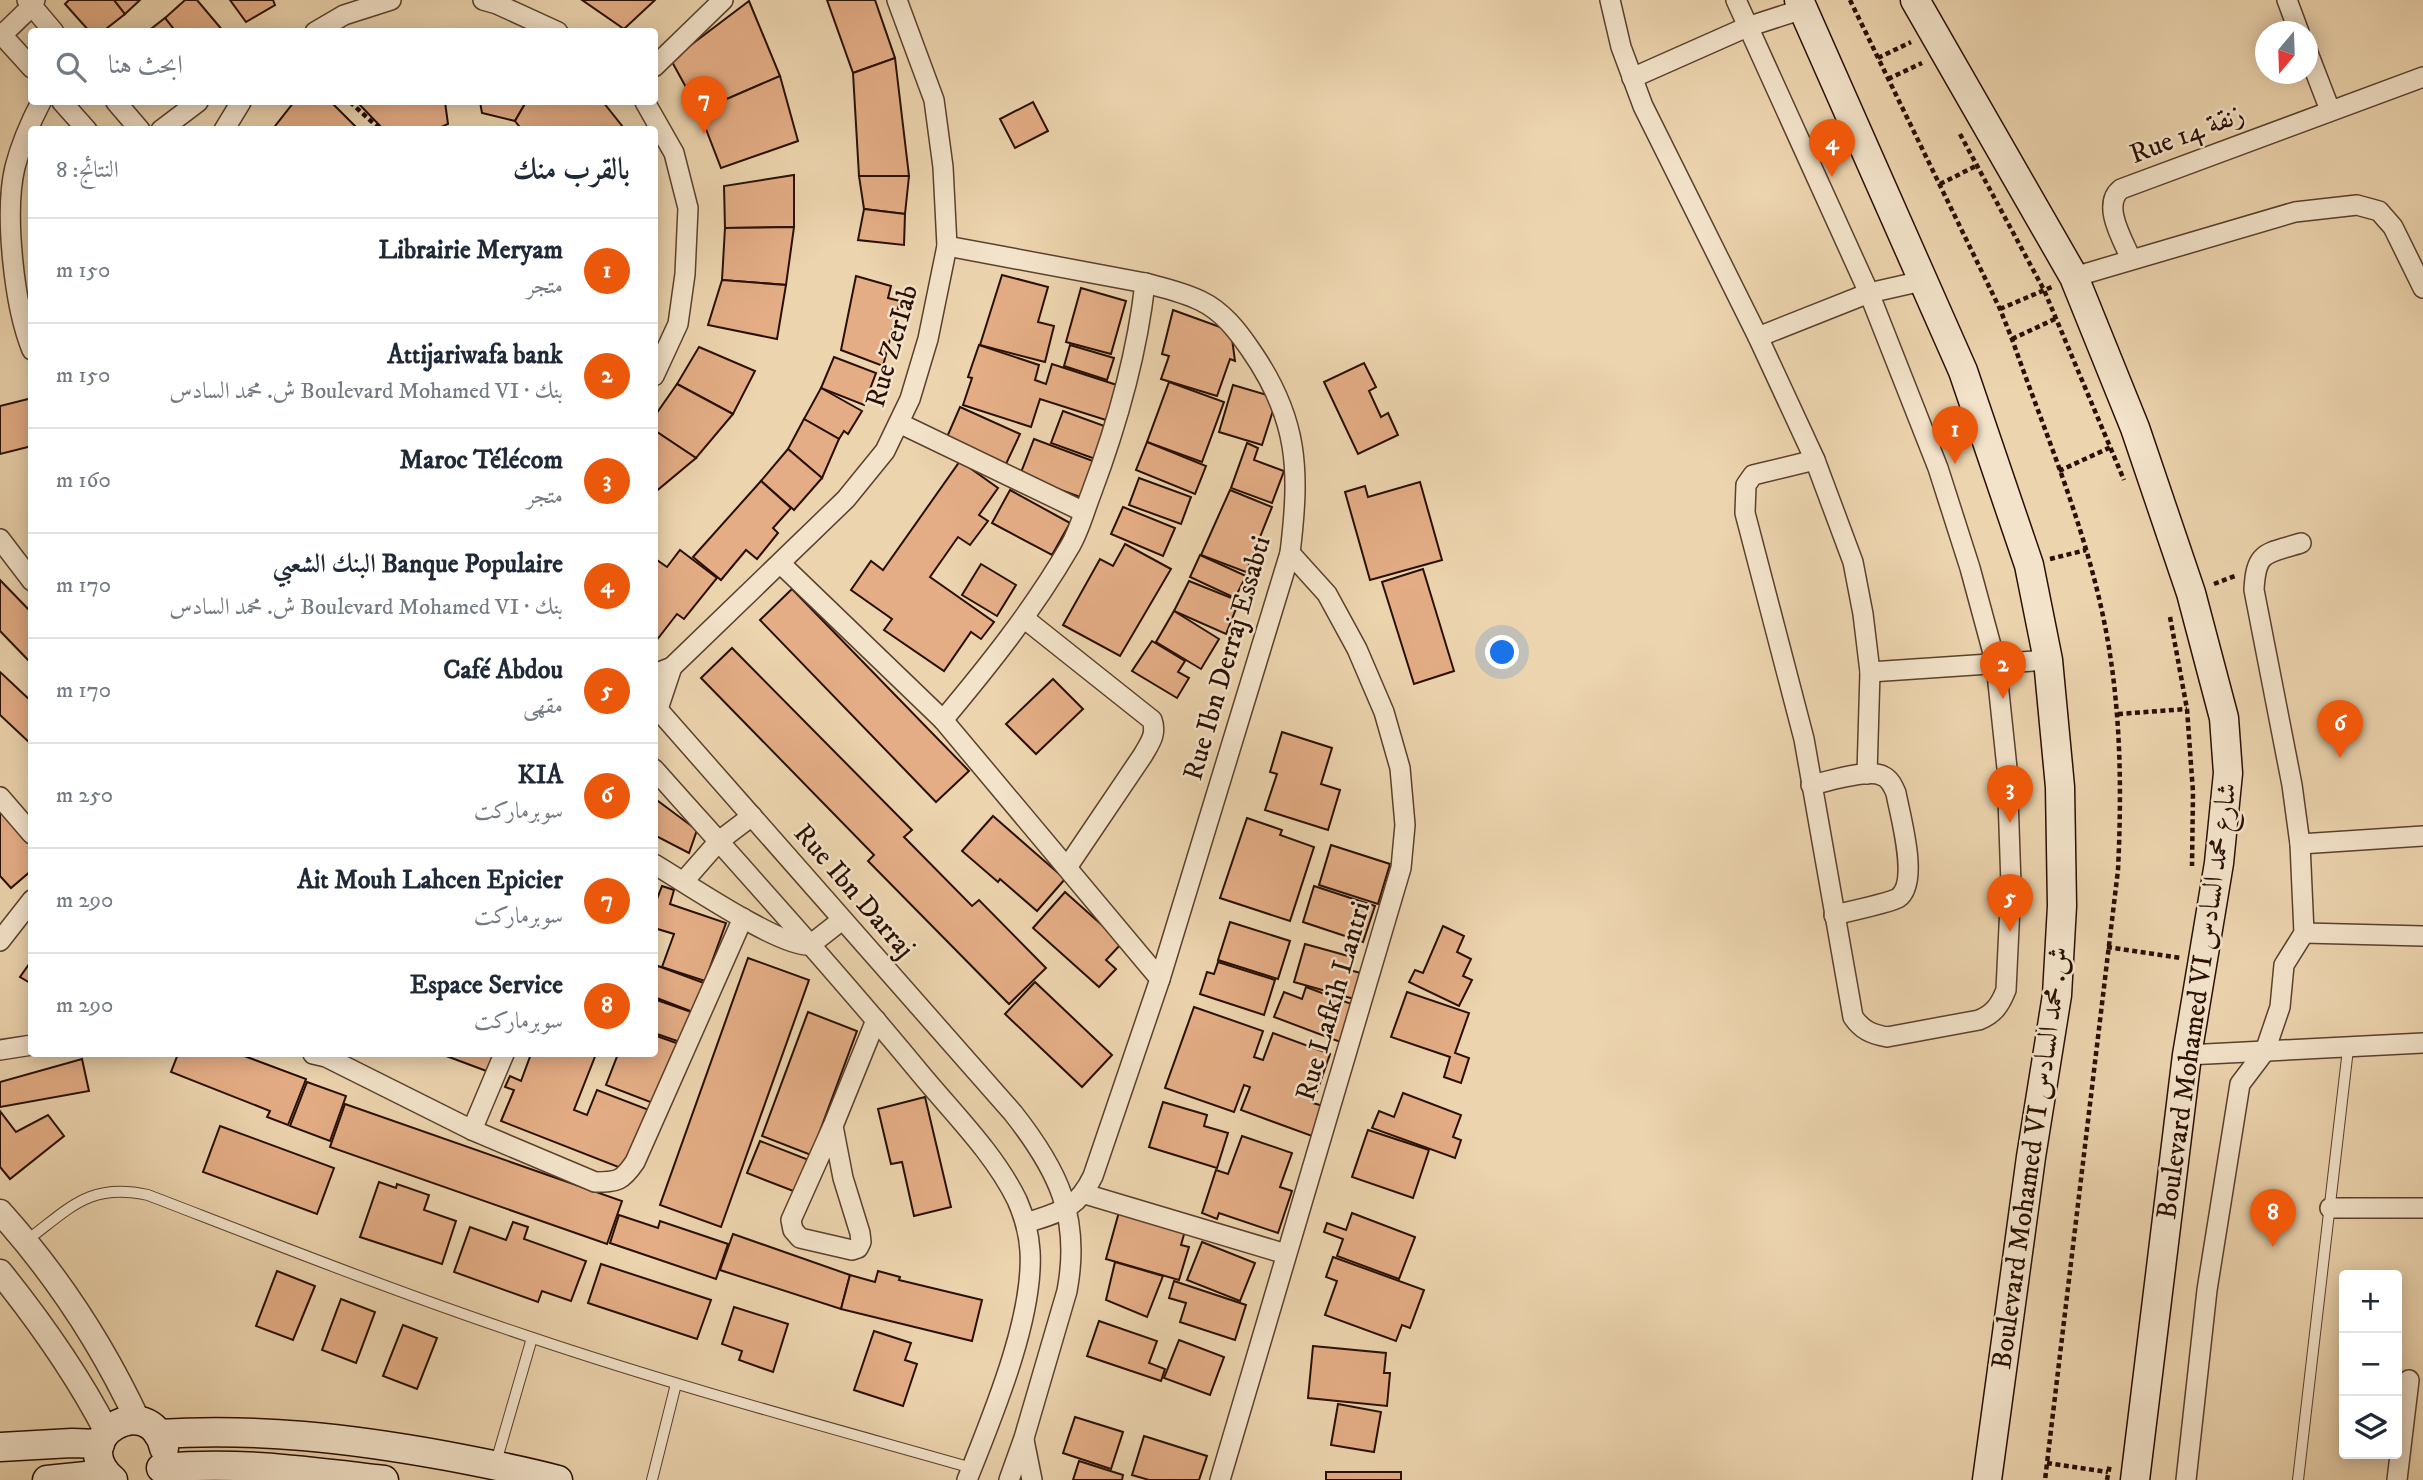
<!DOCTYPE html>
<html lang="ar">
<head>
<meta charset="utf-8">
<style>
	:root { --surface:#fff; --page:#f6f6f7; --text:#1f2937; --muted:#747a83; --line:#e0e1e3; --accent:#ea580c }
	body { margin:0; font-family:"IM FELL DW Pica",Amiri,serif; background:var(--page); color:var(--text); direction:rtl }
	.controls { position:absolute; right:21px; bottom:21px; display:grid; overflow:hidden; border-radius:7px; box-shadow:0 4px 18px #0003 }
	.controls button { width:63px; height:63px; display:grid; place-items:center; padding:0; border:0; border-bottom:2px solid var(--line); background:var(--surface); color:var(--text); font:35px sans-serif }
	.compass { position:absolute; left:2255px; top:21px; width:63px; height:63px; border-radius:50%; background:var(--surface); box-shadow:0 4px 18px #0003; rotate:199deg }
	.you { position:absolute; left:1503px; top:653px; width:24px; height:24px; margin:-18px; border:5px solid #fff; border-radius:50%; background:#1a73e8; box-shadow:0 0 0 10px #1a73e833 }
	.badge { display:grid; place-items:center; width:46px; height:46px; border-radius:50%; background:var(--accent); color:#fff; font-size:23px; font-weight:700 }
	.pin { position:absolute; translate:-50% -58px; filter:drop-shadow(0 2px 4px #0008) }
	.pin::after { content:''; position:absolute; top:37px; width:24px; height:21px; background:inherit; clip-path:polygon(0 0,100% 0,50% 100%) }
	.list { margin:0; padding:0; list-style:none }
	h2 { display:flex; justify-content:space-between; align-items:center; height:91px; margin:0; padding:0 28px; font-size:30px }
	h2 small { font-size:23px; font-weight:400; color:var(--muted) }
	.list li { display:grid; grid-template-columns:46px 1fr auto; gap:21px; align-items:center; box-sizing:border-box; height:105px; padding:0 28px; border-top:2px solid var(--line) }
	.list b { display:block; font-size:26px; white-space:nowrap }
	.list p { margin:0; font-size:23px; white-space:nowrap; color:var(--muted) }
	.list em { font-size:23px; font-style:normal; color:var(--muted) }
	.icon { flex:none; width:38px; height:38px; fill:none; stroke:currentColor; stroke-width:2; stroke-linecap:round; stroke-linejoin:round }
	.map { position:relative; flex:none; width:2423px; height:1480px; overflow:hidden; direction:ltr }
	.search { position:absolute; background:var(--surface); box-shadow:0 4px 18px #0003; left:28px; top:28px; width:630px; height:77px; display:flex; align-items:center; gap:18px; box-sizing:border-box; padding:0 24px; border-radius:7px; color:var(--muted); font-size:26px }
	.panel { position:absolute; background:var(--surface); box-shadow:0 4px 18px #0003; left:28px; top:126px; width:630px; height:931px; border-radius:7px; direction:rtl }
	.map>svg:first-child { display:block }
	.building { fill:#e4ad85; stroke:#290f02; stroke-width:2 }
	.lines { fill:none; stroke-linecap:round; stroke-linejoin:round }
	.service-casing { stroke:#5a402d; stroke-width:12 }
	.minor-casing { stroke:#5a402d; stroke-width:22 }
	.tertiary-casing { stroke:#5a402d; stroke-width:27 }
	.secondary-casing { stroke:#290f02; stroke-width:31 }
	.path { stroke:#290f02; stroke-width:4.5; stroke-dasharray:5 3.5; stroke-linecap:butt }
	.service { stroke:#f3e3ca; stroke-width:10 }
	.minor { stroke:#f3e3ca; stroke-width:19 }
	.tertiary { stroke:#f3e3ca; stroke-width:24 }
	.secondary { stroke:#f3e3ca; stroke-width:28 }
	.labels { text-anchor:middle; dominant-baseline:central; stroke-width:5; stroke-linejoin:round; paint-order:stroke }
	.street-label { font-size:28px; fill:#290f02; stroke:#f3e3ca }
</style>
</head>
<body>
<div class="map">
<svg width="2423" height="1480" viewBox="0 0 2423 1480">
	<rect width="100%" height="100%" fill="#ecd4ae"/>
	<filter id="stains"><feTurbulence type="fractalNoise" baseFrequency=".00286" numOctaves="4"/><feColorMatrix values="0 0 0 0 .2 0 0 0 0 .09 0 0 0 0 .02 0 0 0 .5 -.17"/></filter>
	<radialGradient id="worn" r=".72"><stop offset=".6" stop-color="#630" stop-opacity="0"/><stop offset="1" stop-color="#630" stop-opacity=".3"/></radialGradient>
	<g class="building">
		<polygon points="69,0 114,0 125,14 102,32 90,32 65,4"/>
		<polygon points="114,0 140,0 125,14"/>
		<polygon points="185,0 197,0 224,32 176,32 165,18"/>
		<polygon points="230,0 273,0 275,5 246,22"/>
		<polygon points="582,0 655,0 624,29"/>
		<polygon points="827,0 875,0 895,58 853,73"/>
		<polygon points="749,1 780,76 699,111 671,60"/>
		<polygon points="165,18 176,32 147,32"/>
		<polygon points="895,58 909,176 859,176 853,73"/>
		<polygon points="780,76 798,141 721,168 699,111"/>
		<polygon points="294,102 331,102 359,130 272,130"/>
		<polygon points="357,102 445,102 448,124 435,130 384,130"/>
		<polygon points="480,102 526,102 515,121 482,113"/>
		<polygon points="526,102 603,102 623,127 618,130 522,130 515,121"/>
		<polygon points="1033,102 1048,131 1015,148 1000,119"/>
		<polygon points="794,175 794,227 725,228 724,186"/>
		<polygon points="859,176 909,176 905,214 864,209"/>
		<polygon points="864,209 905,214 904,245 858,240"/>
		<polygon points="794,227 786,285 722,280 725,228"/>
		<polygon points="1002,275 1048,287 1038,322 1054,326 1045,362 980,345"/>
		<polygon points="856,276 891,286 888,298 900,301 883,366 841,350"/>
		<polygon points="722,280 786,285 777,339 708,325"/>
		<polygon points="1081,288 1126,301 1111,354 1066,342"/>
		<polygon points="1173,310 1231,331 1235,361 1230,359 1217,396 1161,379 1169,356 1162,354"/>
		<polygon points="979,345 1039,365 1035,380 1046,384 1052,364 1120,386 1109,421 1040,399 1031,427 963,405 972,378 968,377"/>
		<polygon points="1070,345 1114,358 1107,380 1064,366"/>
		<polygon points="699,347 755,371 733,414 677,384"/>
		<polygon points="834,357 876,373 864,405 821,388"/>
		<polygon points="1364,363 1376,387 1369,391 1381,417 1388,413 1398,435 1358,454 1324,382"/>
		<polygon points="1169,382 1224,402 1202,462 1147,442"/>
		<polygon points="677,384 733,414 696,458 654,430 654,417"/>
		<polygon points="1233,385 1277,398 1262,445 1219,432"/>
		<polygon points="821,388 862,411 848,434 844,431 839,439 804,419"/>
		<polygon points="32,398 32,446 0,454 0,406"/>
		<polygon points="960,407 1020,434 1006,464 947,437"/>
		<polygon points="1063,411 1110,428 1098,460 1051,443"/>
		<polygon points="804,419 839,439 822,478 788,449"/>
		<polygon points="654,430 696,458 654,493"/>
		<polygon points="1034,439 1093,461 1080,497 1020,475"/>
		<polygon points="1147,442 1206,466 1195,494 1136,470"/>
		<polygon points="1247,443 1258,448 1254,460 1284,471 1272,503 1231,488"/>
		<polygon points="788,449 822,478 794,510 761,481"/>
		<polygon points="960,461 998,488 979,515 988,521 970,545 958,537 930,577 994,622 981,639 971,632 944,671 884,630 892,619 851,590 871,561 883,570"/>
		<polygon points="1139,478 1191,497 1181,524 1129,505"/>
		<polygon points="761,481 791,508 773,528 778,533 757,559 746,550 721,580 693,557"/>
		<polygon points="1420,482 1442,560 1370,580 1345,492 1365,486 1368,497"/>
		<polygon points="1010,490 1070,523 1052,555 992,523"/>
		<polygon points="1230,490 1272,507 1246,572 1201,555"/>
		<polygon points="1123,507 1175,528 1163,556 1111,534"/>
		<polygon points="1125,544 1171,569 1120,656 1063,625 1100,559 1113,566"/>
		<polygon points="680,550 717,578 684,619 677,614 656,641 654,558 667,567"/>
		<polygon points="1200,555 1246,576 1235,598 1190,577"/>
		<polygon points="981,564 1016,585 997,616 962,595"/>
		<polygon points="1423,569 1454,671 1414,684 1382,582"/>
		<polygon points="0,580 32,613 32,664 0,631"/>
		<polygon points="1189,581 1239,601 1226,634 1174,611"/>
		<polygon points="792,589 969,771 936,802 760,620"/>
		<polygon points="1174,611 1219,639 1201,669 1156,642"/>
		<polygon points="1152,641 1185,661 1178,672 1189,678 1177,698 1132,671"/>
		<polygon points="732,648 912,830 904,837 972,906 979,900 1046,968 1009,1004 868,861 874,855 701,678"/>
		<polygon points="0,672 32,702 32,745 0,715"/>
		<polygon points="1053,679 1083,709 1036,754 1006,724"/>
		<polygon points="1282,732 1332,748 1321,784 1340,790 1328,830 1265,810 1277,774 1270,772"/>
		<polygon points="654,798 697,830 689,853 654,835"/>
		<polygon points="0,808 32,842 32,870 11,888 0,876"/>
		<polygon points="993,816 1065,879 1037,911 1000,879 998,882 962,851"/>
		<polygon points="1247,818 1282,830 1280,835 1314,847 1290,921 1220,898"/>
		<polygon points="1331,845 1390,864 1378,904 1319,885"/>
		<polygon points="662,886 674,890 670,904 726,923 705,981 662,967 674,934 654,928 654,907"/>
		<polygon points="1314,886 1375,906 1363,942 1303,922"/>
		<polygon points="1065,892 1122,943 1106,960 1116,969 1099,987 1033,928"/>
		<polygon points="1230,922 1290,941 1278,979 1218,960"/>
		<polygon points="1443,926 1464,936 1457,952 1471,959 1463,976 1472,980 1459,1006 1409,982 1415,970 1423,973"/>
		<polygon points="1305,944 1352,957 1349,970 1361,973 1354,999 1294,982"/>
		<polygon points="748,958 809,980 721,1227 660,1205"/>
		<polygon points="32,960 32,984 20,977"/>
		<polygon points="1218,962 1275,980 1264,1015 1200,994 1207,972 1214,974"/>
		<polygon points="658,966 704,983 693,1012 654,997 654,975"/>
		<polygon points="1035,982 1112,1055 1082,1087 1005,1014"/>
		<polygon points="1306,987 1357,1006 1343,1043 1274,1017 1284,992 1302,999"/>
		<polygon points="1407,992 1469,1013 1455,1053 1469,1058 1461,1083 1444,1077 1450,1057 1391,1037"/>
		<polygon points="654,999 694,1013 683,1043 654,1033"/>
		<polygon points="1194,1007 1263,1031 1254,1057 1263,1060 1273,1033 1330,1054 1313,1103 1323,1106 1312,1136 1241,1110 1250,1087 1244,1085 1234,1112 1165,1088"/>
		<polygon points="808,1012 857,1031 811,1155 762,1136"/>
		<polygon points="654,1035 682,1045 658,1105 606,1085 618,1054 654,1054"/>
		<polygon points="178,1054 239,1054 306,1079 288,1125 267,1117 270,1111 171,1072"/>
		<polygon points="441,1054 497,1054 489,1072"/>
		<polygon points="531,1054 596,1054 574,1110 587,1115 597,1090 649,1110 626,1170 501,1121 514,1090 505,1087 510,1076 521,1081"/>
		<polygon points="82,1059 89,1091 0,1107 0,1082"/>
		<polygon points="307,1082 346,1096 330,1141 290,1126"/>
		<polygon points="1403,1093 1461,1115 1453,1137 1461,1140 1455,1158 1372,1128 1379,1111 1394,1117"/>
		<polygon points="925,1097 951,1207 914,1216 902,1162 891,1164 878,1109"/>
		<polygon points="1163,1102 1207,1115 1204,1126 1228,1133 1217,1168 1149,1147"/>
		<polygon points="345,1104 622,1201 607,1244 330,1147"/>
		<polygon points="0,1111 16,1132 48,1115 64,1136 10,1179 0,1167"/>
		<polygon points="220,1126 334,1168 317,1214 203,1172"/>
		<polygon points="1368,1130 1429,1150 1413,1198 1352,1177"/>
		<polygon points="1242,1136 1292,1153 1280,1187 1292,1191 1278,1233 1219,1213 1217,1219 1202,1213 1216,1170 1228,1174"/>
		<polygon points="760,1141 814,1162 801,1194 747,1173"/>
		<polygon points="379,1182 396,1188 397,1184 429,1195 424,1210 456,1221 442,1264 360,1237"/>
		<polygon points="1119,1212 1185,1231 1181,1245 1189,1247 1179,1280 1106,1259"/>
		<polygon points="1352,1213 1415,1237 1399,1279 1337,1256 1343,1239 1324,1232 1327,1223 1346,1230"/>
		<polygon points="619,1215 658,1228 660,1221 728,1244 716,1279 610,1243"/>
		<polygon points="513,1222 528,1227 524,1239 586,1261 571,1301 542,1291 538,1302 454,1272 470,1227 506,1240"/>
		<polygon points="733,1234 850,1275 841,1309 720,1270"/>
		<polygon points="1202,1242 1255,1263 1240,1301 1187,1280"/>
		<polygon points="1333,1257 1424,1290 1410,1328 1402,1325 1396,1341 1325,1315 1337,1281 1326,1277"/>
		<polygon points="1115,1262 1163,1276 1147,1317 1106,1300"/>
		<polygon points="601,1264 711,1300 697,1339 588,1303"/>
		<polygon points="277,1271 315,1286 293,1340 256,1326"/>
		<polygon points="878,1271 900,1277 899,1280 982,1300 972,1341 841,1309 850,1275 875,1282"/>
		<polygon points="1174,1281 1246,1305 1235,1340 1180,1322 1186,1303 1169,1298"/>
		<polygon points="341,1299 375,1312 356,1363 322,1350"/>
		<polygon points="734,1307 788,1324 773,1372 739,1360 742,1351 722,1344"/>
		<polygon points="1099,1321 1157,1341 1149,1363 1165,1369 1161,1381 1087,1356"/>
		<polygon points="403,1325 437,1338 417,1389 383,1376"/>
		<polygon points="874,1331 911,1343 905,1360 917,1364 903,1406 854,1390"/>
		<polygon points="1179,1340 1224,1357 1210,1395 1164,1378"/>
		<polygon points="1313,1346 1386,1353 1384,1373 1390,1373 1387,1406 1308,1398"/>
		<polygon points="1338,1404 1381,1412 1374,1452 1331,1445"/>
		<polygon points="1075,1417 1123,1432 1111,1469 1063,1453"/>
		<polygon points="1144,1436 1207,1456 1199,1480 1149,1480 1132,1475"/>
		<polygon points="1079,1461 1123,1475 1122,1480 1073,1480"/>
		<rect x="1326" y="1472" width="75" height="8"/>
	</g>
	<g class="lines">
		<defs>
			<g id="service">
				<path d="M26 1241C70 1208 90 1182 148 1195 275 1244 401 1294 530 1337 675 1386 824 1426 972 1468"/>
				<polyline points="496,1462 532,1338"/>
				<polyline points="652,1480 676,1384"/>
				<polyline points="2298,1480 2348,1049"/>
			</g>
			<g id="minor">
				<polyline points="27,0 54,32"/>
				<polyline points="483,0 497,4 558,32"/>
				<polyline points="1610,0 1621,47 1643,106 1758,337 1815,460 1853,562 1863,614 1870,672 1867,774"/>
				<path d="M1736 0 1869 293 1938 468 1970 568 1996 664 2007 768 2011 885 2006 990C2000 1005 1994 1014 1979 1020L1887 1037C1871 1034 1862 1030 1853 1017L1804 739 1745 513 1746 485 1753 475 1815 460"/>
				<polyline points="2287,0 2299,32"/>
				<polyline points="315,32 344,15 391,0"/>
				<polyline points="0,33 32,68"/>
				<polyline points="2,35 32,6 35,0"/>
				<polyline points="2308,53 2330,110"/>
				<polyline points="654,67 723,0"/>
				<polyline points="1632,78 1747,27 1803,9"/>
				<polyline points="62,102 87,130"/>
				<polyline points="116,102 140,130"/>
				<polyline points="645,102 674,153 688,208 685,274 678,324 654,376"/>
				<polyline points="161,130 198,102"/>
				<polyline points="224,130 241,102"/>
				<path d="M947 246 1145 283C1164 288 1183 292 1201 301 1222 311 1237 330 1250 349 1299 419 1300 470 1290 553L1160 979 1093 1176C1077 1210 1059 1212 1026 1223"/>
				<path d="M2131 259C2123 240 2101 205 2121 189L2423 77"/>
				<polyline points="2074,277 2295,212 2357,205 2379,211 2393,227 2423,288"/>
				<polyline points="1758,337 1869,293 1922,281"/>
				<path d="M32 350C14 306 4 213 15 167 21 144 30 123 41 102"/>
				<polyline points="899,423 1084,512"/>
				<polyline points="0,539 32,581"/>
				<polyline points="781,564 943,720 1160,979"/>
				<path d="M1025 619 1152 720C1157 734 1150 743 1143 755L1068 866"/>
				<polyline points="1870,672 2048,660"/>
				<polyline points="654,674 672,667 846,499 885,451 910,399 928,339 947,246 943,167 934,100 897,0"/>
				<path d="M654 705 1013 1113C1058 1170 1081 1217 1067 1291L1024 1438 1009 1480"/>
				<polyline points="654,712 658,709 672,667"/>
				<path d="M943 720C989 665 1033 610 1069 548 1079 532 1084 512 1091 494 1117 425 1137 356 1145 283"/>
				<path d="M654 769C744 870 835 970 920 1073 953 1113 994 1153 1017 1200 1024 1216 1029 1233 1030 1251 1034 1318 992 1417 967 1480"/>
				<path d="M1811 785C1827 782 1868 768 1883 776 1890 779 1893 786 1896 793 1900 816 1920 883 1898 898 1889 903 1847 912 1834 915"/>
				<polyline points="0,797 32,834"/>
				<polyline points="2300,844 2423,836"/>
				<path d="M654 864C683 881 781 948 810 945L842 920"/>
				<polyline points="684,881 719,841 752,816"/>
				<polyline points="2304,933 2423,936"/>
				<polyline points="0,941 32,900"/>
				<polyline points="0,1050 32,1045"/>
				<path d="M313 1054 326 1057 472 1130 595 1182C618 1182 622 1181 635 1162L743 918"/>
				<polyline points="2187,1055 2423,1043"/>
				<polyline points="833,1126 843,1178 860,1233 861,1242 858,1248 852,1250 800,1238 793,1230 791,1220 833,1126 876,1020"/>
				<polyline points="472,1130 504,1054"/>
				<polyline points="1085,1194 1286,1254"/>
				<polyline points="2330,1208 2423,1208"/>
				<polyline points="1024,1440 1032,1480"/>
				<polyline points="1220,1480 1401,868 1405,825 1400,768 1384,712 1357,649 1327,594 1290,553"/>
				<path d="M2186 1480 2207 1290 2240 1084 2265 1051 2280 1007 2284 965 2304 933 2300 844 2292 785 2254 590C2256 550 2266 554 2301 543"/>
				<polyline points="2397,1480 2409,1380"/>
			</g>
			<g id="tertiary">
				<path d="M0 1212C56 1274 103 1346 138 1421"/>
				<path d="M0 1272C41 1323 77 1374 107 1432"/>
			</g>
			<g id="secondary">
				<polyline points="1799,0 1963,371 2029,565 2048,660 2060,787 2062,906 2057,995 2031,1157 1987,1480"/>
				<polyline points="1915,0 2074,277 2135,428 2191,593 2224,718 2228,773 2219,863 2187,1055 2135,1480"/>
				<path d="M158 1434C259 1428 348 1438 447 1456 484 1463 521 1470 558 1480"/>
				<polyline points="0,1447 72,1443 100,1444"/>
				<path d="M161 1468C240 1461 307 1471 384 1480"/>
				<polyline points="47,1480 106,1474"/>
				<path d="M113 1480C64 1438 150 1388 164 1448"/>
			</g>
		</defs>
		<use href="#service" class="service-casing"/>
		<use href="#minor" class="minor-casing"/>
		<use href="#tertiary" class="tertiary-casing"/>
		<use href="#secondary" class="secondary-casing"/>
		<g class="path">
			<path d="M1850 0 2000 309 2012 339C2044 430 2083 521 2103 616 2121 701 2122 785 2118 870L2045 1480"/>
			<polyline points="1878,58 1911,42"/>
			<polyline points="1888,79 1922,63"/>
			<polyline points="350,102 381,130"/>
			<polyline points="1960,134 2044,290 2124,480"/>
			<polyline points="1940,184 1978,165"/>
			<polyline points="2000,309 2054,286"/>
			<polyline points="2012,339 2057,318"/>
			<polyline points="2059,471 2111,447"/>
			<polyline points="2050,559 2086,550"/>
			<polyline points="2214,584 2235,576"/>
			<polyline points="2170,617 2187,709 2193,792 2192,866"/>
			<polyline points="2118,714 2187,709"/>
			<polyline points="2107,947 2181,958"/>
			<polyline points="2047,1463 2108,1472"/>
			<polyline points="2107,1480 2110,1464"/>
		</g>
		<use href="#service" class="service"/>
		<use href="#minor" class="minor"/>
		<use href="#tertiary" class="tertiary"/>
		<use href="#secondary" class="secondary"/>
	</g>
	<g class="labels">
		<g class="street-label">
			<text transform="translate(2187 134) rotate(-21)">Rue 14 زنقة</text>
			<text transform="translate(892 346) rotate(-74)">Rue ZerIab</text>
			<text transform="translate(1227 658) rotate(-74)">Rue Ibn Derraj Essabti</text>
			<text transform="translate(854 891) rotate(49)">Rue Ibn Darraj</text>
			<text transform="translate(1333 1001) rotate(-74)">Rue Lafkih Lantri</text>
			<text transform="translate(2197 1001) rotate(-82)">Boulevard Mohamed VI شارع محمد السادس</text>
			<text transform="translate(2031 1158) rotate(-82)">Boulevard Mohamed VI ش. محمد السادس</text>
		</g>
	</g>
	<rect width="100%" height="100%" filter="url(#stains)"/>
	<rect width="100%" height="100%" fill="url(#worn)"/>
</svg>
<div class="controls">
<button>+</button>
<button>−</button>
<button><svg class="icon" aria-label="layers" viewBox="0 0 24 24"><path d="M12 4l9 5-9 5-9-5zM3 14l9 5 9-5"/></svg></button>
</div>
<svg class="compass" viewBox="-18 -18 36 36"><path d="M0-13l5 13h-10z" fill="#e53935"/><path d="M0 13l5-13h-10z" fill="#747a83"/></svg>
<div class="you"></div>
<div class="pin badge" style="left:1955px;top:464px">1</div>
<div class="pin badge" style="left:2003px;top:699px">2</div>
<div class="pin badge" style="left:2010px;top:823px">3</div>
<div class="pin badge" style="left:1832px;top:177px">4</div>
<div class="pin badge" style="left:2010px;top:932px">5</div>
<div class="pin badge" style="left:2340px;top:758px">6</div>
<div class="pin badge" style="left:704px;top:134px">7</div>
<div class="pin badge" style="left:2273px;top:1247px">8</div>
<div class="search"><svg class="icon" aria-label="search" viewBox="0 0 24 24"><circle cx="10" cy="10" r="6"/><path d="M15 15l6 6"/></svg>ابحث هنا</div>
<section class="panel">
<h2>بالقرب منك<small>النتائج: 8</small></h2>
<ul class="list">
<li><span class="badge">1</span><div><b>Librairie Meryam</b><p>متجر</p></div><em>150 m</em></li>
<li><span class="badge">2</span><div><b>Attijariwafa bank</b><p>بنك · Boulevard Mohamed VI ش. محمد السادس</p></div><em>150 m</em></li>
<li><span class="badge">3</span><div><b>Maroc Télécom</b><p>متجر</p></div><em>160 m</em></li>
<li><span class="badge">4</span><div><b>Banque Populaire البنك الشعبي</b><p>بنك · Boulevard Mohamed VI ش. محمد السادس</p></div><em>170 m</em></li>
<li><span class="badge">5</span><div><b>Café Abdou</b><p>مقهى</p></div><em>170 m</em></li>
<li><span class="badge">6</span><div><b>KIA</b><p>سوبرماركت</p></div><em>250 m</em></li>
<li><span class="badge">7</span><div><b>Ait Mouh Lahcen Epicier</b><p>سوبرماركت</p></div><em>290 m</em></li>
<li><span class="badge">8</span><div><b>Espace Service</b><p>سوبرماركت</p></div><em>290 m</em></li>
</ul>
</section>
</div>
</body>
</html>
